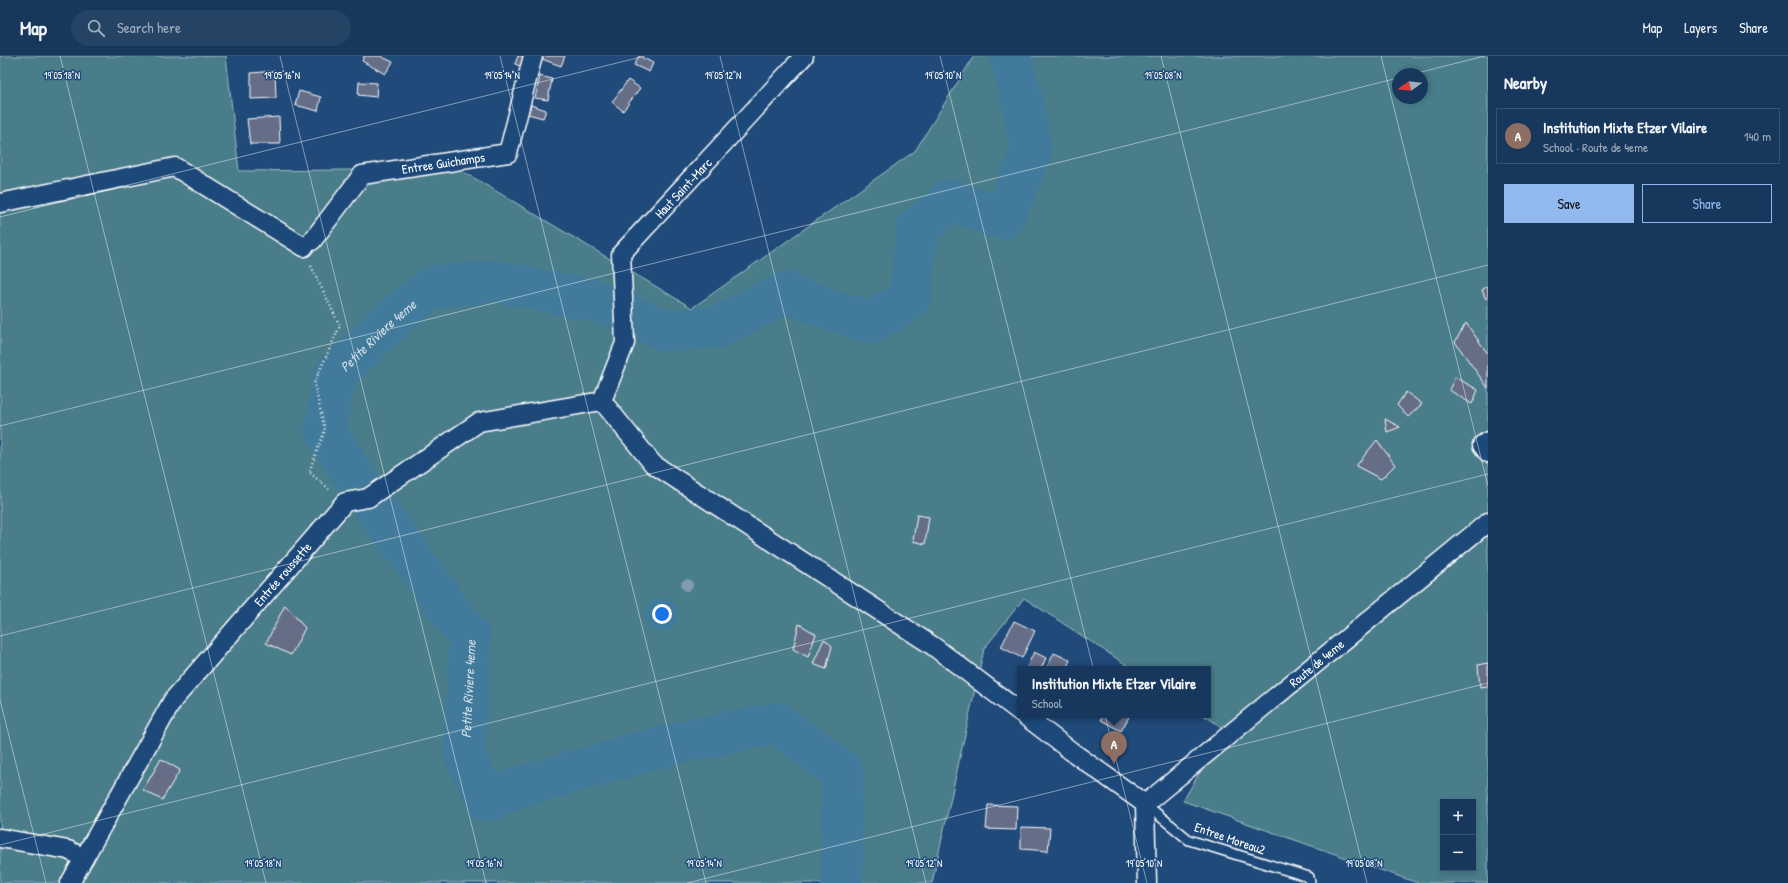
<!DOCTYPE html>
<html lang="en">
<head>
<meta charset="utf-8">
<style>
	:root { --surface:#17385c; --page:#244365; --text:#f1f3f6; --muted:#9eacbb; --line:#365272; --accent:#90b9f0 }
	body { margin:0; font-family:"Patrick Hand",sans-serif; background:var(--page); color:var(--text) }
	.controls { position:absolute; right:12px; bottom:12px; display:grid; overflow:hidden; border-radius:0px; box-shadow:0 2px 6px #0003 }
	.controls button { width:36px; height:36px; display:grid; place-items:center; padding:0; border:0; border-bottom:1px solid var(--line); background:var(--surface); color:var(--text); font:20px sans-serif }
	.compass { position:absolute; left:1392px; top:12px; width:36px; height:36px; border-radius:50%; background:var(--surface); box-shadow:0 2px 6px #0003; rotate:256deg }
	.you { position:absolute; left:662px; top:558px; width:14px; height:14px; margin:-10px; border:3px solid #fff; border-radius:50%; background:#1a73e8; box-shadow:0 0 0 6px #1a73e833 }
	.badge { display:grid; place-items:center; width:26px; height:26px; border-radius:50%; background:var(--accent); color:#fff; font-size:13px; font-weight:700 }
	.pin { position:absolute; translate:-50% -33px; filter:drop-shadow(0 1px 2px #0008) }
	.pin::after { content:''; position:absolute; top:21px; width:14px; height:12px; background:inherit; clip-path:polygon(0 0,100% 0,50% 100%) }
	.popup { position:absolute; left:1017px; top:610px; width:194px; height:52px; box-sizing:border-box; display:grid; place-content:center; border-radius:0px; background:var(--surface); filter:drop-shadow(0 1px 3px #0005); font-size:13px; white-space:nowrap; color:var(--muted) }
	.popup b { font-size:15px; color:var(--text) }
	.popup::after { content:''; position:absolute; left:50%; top:100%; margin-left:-8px; border:8px solid transparent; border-top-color:var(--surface) }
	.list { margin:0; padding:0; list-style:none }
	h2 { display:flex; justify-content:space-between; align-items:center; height:52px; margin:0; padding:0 16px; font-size:17px }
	h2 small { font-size:13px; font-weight:400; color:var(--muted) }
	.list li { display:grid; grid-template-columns:26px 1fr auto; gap:12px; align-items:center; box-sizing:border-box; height:56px; margin:0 8px 8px; padding:0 8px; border:1px solid var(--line); border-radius:0px }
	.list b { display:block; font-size:15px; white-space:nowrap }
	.list p { margin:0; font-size:13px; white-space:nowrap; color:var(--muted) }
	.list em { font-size:13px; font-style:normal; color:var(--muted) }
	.actions { display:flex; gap:8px; padding:12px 16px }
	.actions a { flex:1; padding:9px 0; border:1px solid var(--accent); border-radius:0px; text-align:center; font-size:14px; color:var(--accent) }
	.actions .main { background:var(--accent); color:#111 }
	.icon { flex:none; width:22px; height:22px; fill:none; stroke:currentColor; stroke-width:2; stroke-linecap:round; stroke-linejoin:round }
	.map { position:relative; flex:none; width:1488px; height:827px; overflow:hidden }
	header { display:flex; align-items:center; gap:24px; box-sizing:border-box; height:56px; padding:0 20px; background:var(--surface); border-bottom:1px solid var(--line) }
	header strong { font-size:19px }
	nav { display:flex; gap:22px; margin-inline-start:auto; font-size:14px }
	.search { width:280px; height:36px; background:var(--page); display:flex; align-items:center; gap:10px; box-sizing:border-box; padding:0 14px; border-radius:22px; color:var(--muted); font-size:15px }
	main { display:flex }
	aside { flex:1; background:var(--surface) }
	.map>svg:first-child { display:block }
	.green { fill:#497d8a; stroke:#a4bec4; fill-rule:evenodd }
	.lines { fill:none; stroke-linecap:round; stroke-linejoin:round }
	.river { stroke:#427a9b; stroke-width:42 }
	.building { fill:#656d87; stroke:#fff }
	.service-casing { stroke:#fff; stroke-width:12 }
	.minor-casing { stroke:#fff; stroke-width:21 }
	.path { stroke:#fff; stroke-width:2.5; stroke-dasharray:1 3; stroke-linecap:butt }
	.service { stroke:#1f4a7a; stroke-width:9 }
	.minor { stroke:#1f4a7a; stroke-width:18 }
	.tree { fill:#819bb3 }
	.ticks { fill:none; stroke:#fff; stroke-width:1; stroke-opacity:0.45 }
	.labels { text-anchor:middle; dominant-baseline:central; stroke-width:3; stroke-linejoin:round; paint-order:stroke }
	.street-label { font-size:13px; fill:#fff; stroke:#1f4a7a }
	.water-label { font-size:14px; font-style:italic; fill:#d0dee6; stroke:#1f4a7a }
	.ticks-label { font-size:10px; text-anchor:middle; fill:#fff; stroke:#1f4a7a; stroke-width:3; stroke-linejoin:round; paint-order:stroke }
</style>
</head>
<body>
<header>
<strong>Map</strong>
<div class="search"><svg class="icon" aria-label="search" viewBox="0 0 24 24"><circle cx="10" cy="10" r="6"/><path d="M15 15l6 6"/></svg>Search here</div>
<nav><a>Map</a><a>Layers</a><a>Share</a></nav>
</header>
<main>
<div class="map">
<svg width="1488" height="827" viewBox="0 0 1488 827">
	<rect width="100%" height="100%" fill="#1f4a7a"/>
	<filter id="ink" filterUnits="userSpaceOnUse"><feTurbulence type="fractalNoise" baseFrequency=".025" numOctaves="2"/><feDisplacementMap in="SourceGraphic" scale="8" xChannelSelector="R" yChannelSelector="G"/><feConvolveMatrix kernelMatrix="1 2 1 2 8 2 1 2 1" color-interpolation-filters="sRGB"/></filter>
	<g filter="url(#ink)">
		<path class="green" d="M0 0H226L239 115 459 113 692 252 915 95 974 0H1488V827H1418L1183 745 1225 673 1203 659H1208V613H1133L1024 542 984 593 932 827H0ZM1398 18H1422V42H1398ZM1443 746H1473V812H1443Z"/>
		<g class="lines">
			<path class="river" id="s1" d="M842 827V715L776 667 664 690 514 733 487 745 464 698 470 582 368 442 325 374 335 319 386 269 431 231 495 225 596 245 667 275 719 271 784 237 871 267 910 242 917 173 950 144 1003 162 1031 96 1022 44 1010 0"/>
		</g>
		<g class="building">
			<polygon points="364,0 380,0 393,6 385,18 362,5"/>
			<polygon points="518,0 530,0 525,12 515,8"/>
			<polygon points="540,0 565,0 561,10 539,2"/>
			<polygon points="639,0 653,7 649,16 634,9"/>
			<polygon points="275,15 276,42 251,43 251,17"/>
			<polygon points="540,20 552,23 548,44 535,42"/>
			<polygon points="628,24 640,32 623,55 612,46"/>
			<polygon points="359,26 377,27 376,41 358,39"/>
			<polygon points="299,35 321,41 318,55 295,49"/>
			<polygon points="531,49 546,54 543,62 528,58"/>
			<polygon points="279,61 280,88 250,88 247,63"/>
			<polygon points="1488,230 1488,242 1486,243 1482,234"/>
			<polygon points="1466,267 1488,298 1488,332 1455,286"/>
			<polygon points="1455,321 1478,334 1472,348 1449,334"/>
			<polygon points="1406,336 1422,348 1408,361 1397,349"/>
			<polygon points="1385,363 1400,371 1387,376"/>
			<polygon points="1377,384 1395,409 1381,423 1356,410"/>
			<polygon points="917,459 929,461 925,488 913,485"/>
			<polygon points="285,549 305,572 291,599 266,587"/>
			<polygon points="1014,565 1035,575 1022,602 1001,591"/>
			<polygon points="799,568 816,578 808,601 793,593"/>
			<polygon points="824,583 832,590 826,613 813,608"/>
			<polygon points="1034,596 1046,602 1041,613 1026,613"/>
			<polygon points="1054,597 1070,604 1066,613 1046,613"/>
			<polygon points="1488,607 1488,630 1480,631 1478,609"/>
			<polygon points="1104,659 1130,659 1121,675 1101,664"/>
			<polygon points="161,703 180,714 162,744 143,734"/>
			<polygon points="988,749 1017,750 1016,774 986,773"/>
			<polygon points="1021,771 1050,772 1048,795 1021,793"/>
		</g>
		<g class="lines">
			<defs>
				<polyline id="service" points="1145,748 1189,784 1309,821 1310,827"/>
				<g id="minor">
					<polyline points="804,0 621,198 625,287 602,345 653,408 933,590 1020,656"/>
					<polyline points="0,147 175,111 304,191"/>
					<path id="s2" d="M312 185 362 119 508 97 533 0"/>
					<polyline points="1488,385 1482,389 1488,397"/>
					<polyline points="1024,659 1071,695 1145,748 1147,827"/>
					<path id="s3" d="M1145 748 1488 466"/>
					<polyline points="0,782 68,794 84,802"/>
					<path id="s4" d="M70 827 173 644 345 446 368 442 479 366 602 345"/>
				</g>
			</defs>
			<use href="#service" class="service-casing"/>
			<use href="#minor" class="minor-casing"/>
			<polyline class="path" points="311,210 340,270 314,327 325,374 309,416 329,433"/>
			<use href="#service" class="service"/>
			<use href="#minor" class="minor"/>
		</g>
		<circle class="tree" cx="687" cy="529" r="6"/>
	</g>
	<path class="ticks" d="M60 0 266 827M280 0 486 827M500 0 706 827M720 0 926 827M940 0 1147 827M1161 0 1367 827M1381 0 1488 430M1413 18 1485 0M0 161 645 0M0 370 1398 22M0 580 1488 209M0 644 46 827M0 789 1488 418M687 827 1488 627"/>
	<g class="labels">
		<g class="street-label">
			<text stroke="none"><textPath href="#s2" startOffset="165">Entree Guichamps</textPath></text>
			<text transform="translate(683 132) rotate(-47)">Haut Saint-Marc</text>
			<text stroke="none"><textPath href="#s4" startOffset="377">Entrée roussette</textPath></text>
			<text stroke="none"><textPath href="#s3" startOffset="222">Route de 4eme</textPath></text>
			<text transform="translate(1230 782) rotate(19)">Entree Moreau2</text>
		</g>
		<g class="water-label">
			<text stroke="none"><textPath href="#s1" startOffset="1030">Petite Riviere 4eme</textPath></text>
			<text stroke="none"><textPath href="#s1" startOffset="611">Petite Riviere 4eme</textPath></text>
		</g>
	</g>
	<g class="ticks-label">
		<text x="62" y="23">19°05'18"N</text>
		<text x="282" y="23">19°05'16"N</text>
		<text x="723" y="23">19°05'12"N</text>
		<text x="1163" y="23">19°05'08"N</text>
		<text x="502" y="23">19°05'14"N</text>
		<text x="943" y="23">19°05'10"N</text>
		<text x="263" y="811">19°05'18"N</text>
		<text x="484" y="811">19°05'16"N</text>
		<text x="704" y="811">19°05'14"N</text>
		<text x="924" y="811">19°05'12"N</text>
		<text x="1144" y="811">19°05'10"N</text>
		<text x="1364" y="811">19°05'08"N</text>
	</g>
</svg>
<div class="controls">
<button>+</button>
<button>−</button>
</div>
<svg class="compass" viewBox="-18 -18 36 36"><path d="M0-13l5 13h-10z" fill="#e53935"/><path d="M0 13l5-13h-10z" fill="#9eacbb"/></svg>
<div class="you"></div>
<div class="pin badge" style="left:1114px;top:708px;background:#8d6e63">A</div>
<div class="popup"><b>Institution Mixte Etzer Vilaire</b>School</div>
</div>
<aside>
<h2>Nearby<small></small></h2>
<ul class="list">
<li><span class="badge" style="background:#8d6e63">A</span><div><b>Institution Mixte Etzer Vilaire</b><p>School · Route de 4eme</p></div><em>140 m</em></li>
</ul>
<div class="actions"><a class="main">Save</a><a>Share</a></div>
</aside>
</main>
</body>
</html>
